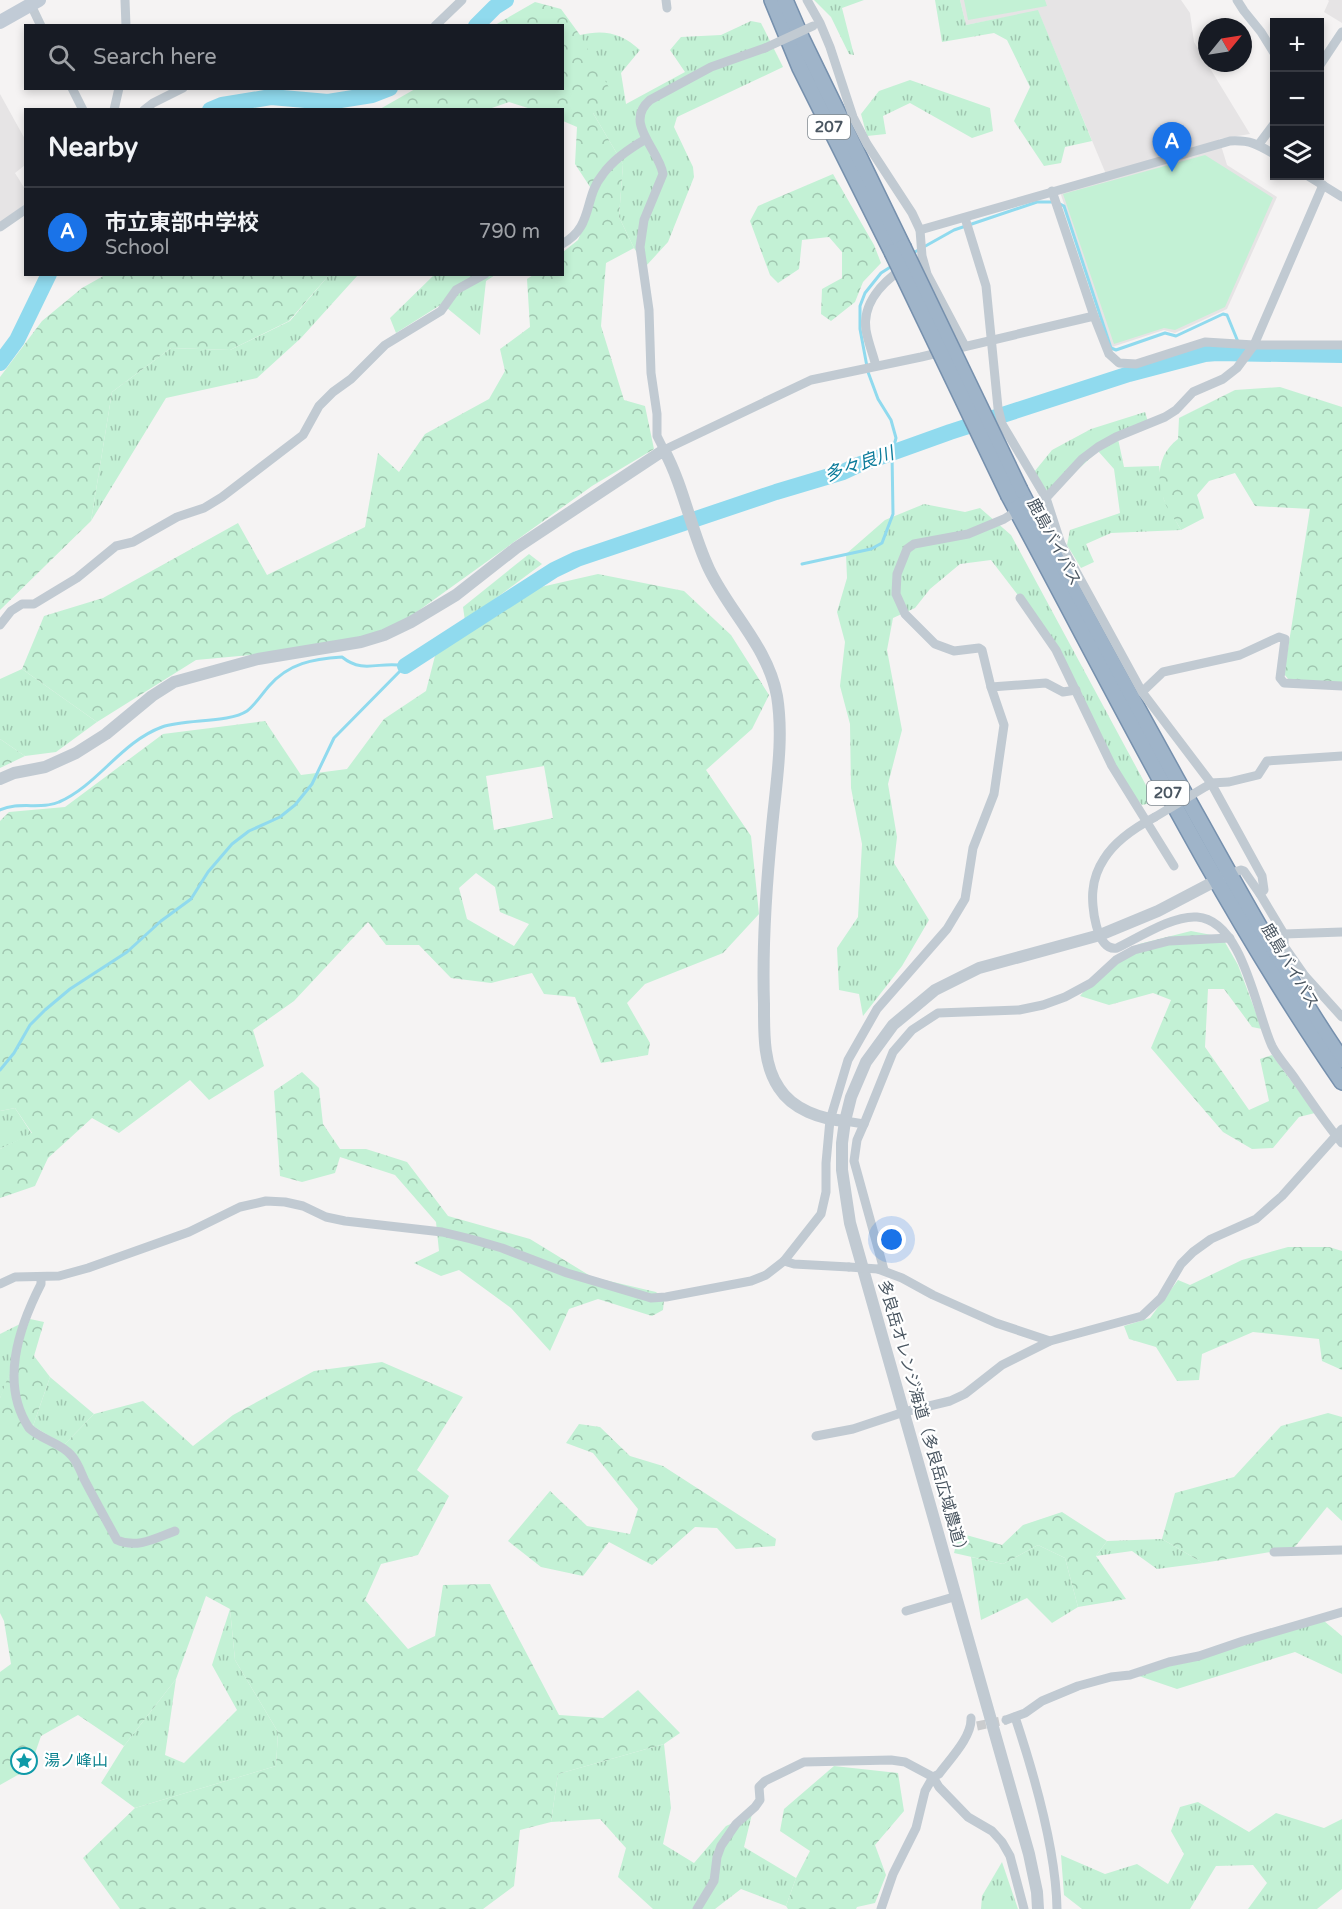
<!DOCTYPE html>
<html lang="en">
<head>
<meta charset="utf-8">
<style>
	:root { --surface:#171b24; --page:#20242c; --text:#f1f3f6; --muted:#9ea1a6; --line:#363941; --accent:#1a73e8 }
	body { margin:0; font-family:"Varela Round","Noto Sans JP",sans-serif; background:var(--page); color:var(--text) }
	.controls { position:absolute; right:18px; top:18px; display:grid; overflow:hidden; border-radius:0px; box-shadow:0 3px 9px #0003 }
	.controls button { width:54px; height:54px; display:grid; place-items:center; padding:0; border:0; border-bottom:2px solid var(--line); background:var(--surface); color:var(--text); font:30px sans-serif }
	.compass { position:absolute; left:1198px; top:18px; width:54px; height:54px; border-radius:50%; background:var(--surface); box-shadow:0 3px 9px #0003; rotate:60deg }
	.you { position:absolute; left:892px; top:1240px; width:21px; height:21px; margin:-15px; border:4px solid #fff; border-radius:50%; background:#1a73e8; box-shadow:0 0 0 9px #1a73e833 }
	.badge { display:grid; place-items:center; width:39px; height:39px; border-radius:50%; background:var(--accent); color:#fff; font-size:20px; font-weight:700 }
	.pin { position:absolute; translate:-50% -50px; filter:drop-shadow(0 2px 3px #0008) }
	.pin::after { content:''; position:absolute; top:32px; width:21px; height:18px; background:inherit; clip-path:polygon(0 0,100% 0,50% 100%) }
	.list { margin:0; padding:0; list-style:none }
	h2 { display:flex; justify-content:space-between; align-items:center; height:78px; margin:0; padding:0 24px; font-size:26px }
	h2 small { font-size:20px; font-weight:400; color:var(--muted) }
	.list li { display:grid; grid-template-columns:39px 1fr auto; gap:18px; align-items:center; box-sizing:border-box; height:90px; padding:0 24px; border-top:2px solid var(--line) }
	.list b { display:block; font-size:22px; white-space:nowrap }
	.list p { margin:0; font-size:20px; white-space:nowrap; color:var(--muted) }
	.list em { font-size:20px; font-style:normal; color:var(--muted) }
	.icon { flex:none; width:33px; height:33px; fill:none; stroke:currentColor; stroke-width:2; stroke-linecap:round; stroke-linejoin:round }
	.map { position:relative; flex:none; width:1342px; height:1909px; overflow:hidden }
	.search { position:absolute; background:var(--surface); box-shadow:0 3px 9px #0003; left:24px; top:24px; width:540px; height:66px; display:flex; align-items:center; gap:15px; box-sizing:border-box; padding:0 21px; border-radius:0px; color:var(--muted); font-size:22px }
	.panel { position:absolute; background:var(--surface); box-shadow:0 3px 9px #0003; left:24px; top:108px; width:540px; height:168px; border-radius:0px }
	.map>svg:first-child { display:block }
	.education { fill:#e6e4e5 }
	.grass { fill:url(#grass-tufts) }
	.forest { fill:url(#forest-crowns); fill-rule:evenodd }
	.pitch { fill:#c3f1d5 }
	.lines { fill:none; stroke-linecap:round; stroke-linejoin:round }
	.stream { stroke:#90daee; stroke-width:3 }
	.river { stroke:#90daee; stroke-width:16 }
	.minor-tunnel { stroke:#caccce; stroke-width:9; stroke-dasharray:9 4.5; stroke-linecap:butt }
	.trunk-casing { stroke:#7690ad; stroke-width:18 }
	.minor { stroke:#c1cad2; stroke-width:9 }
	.tertiary { stroke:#c1cad2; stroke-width:12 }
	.secondary { stroke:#c1cbd6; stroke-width:14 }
	.trunk { stroke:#9fb4c9; stroke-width:15 }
	.trunk-bridge-casing { stroke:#7690ad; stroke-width:18; stroke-linecap:butt }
	.minor-bridge { stroke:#c1cad2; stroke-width:9 }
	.trunk-bridge { stroke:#9fb4c9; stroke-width:15 }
	.labels { text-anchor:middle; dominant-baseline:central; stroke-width:4.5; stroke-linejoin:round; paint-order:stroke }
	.shield { fill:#fff; stroke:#808990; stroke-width:1.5 }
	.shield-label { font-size:15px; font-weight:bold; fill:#4a5661 }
	.street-label { font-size:16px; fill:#4a5661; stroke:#fff }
	.culture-label { font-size:16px; fill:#0d838f; stroke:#fff; text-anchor:start }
	.water-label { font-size:18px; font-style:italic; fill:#0c7c9b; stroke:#fff }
</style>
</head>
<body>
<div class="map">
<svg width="1342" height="1909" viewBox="0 0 1342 1909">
	<defs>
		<pattern id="grass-tufts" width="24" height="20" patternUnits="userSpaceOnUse" patternTransform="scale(1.5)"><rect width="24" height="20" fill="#c3f1d5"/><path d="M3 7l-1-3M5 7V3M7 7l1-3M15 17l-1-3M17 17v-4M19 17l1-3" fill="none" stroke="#a0c6b0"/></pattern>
		<pattern id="forest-crowns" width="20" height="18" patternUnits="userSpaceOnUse" patternTransform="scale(1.5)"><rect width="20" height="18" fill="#c3f1d5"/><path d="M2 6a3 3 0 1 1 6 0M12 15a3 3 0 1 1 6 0" fill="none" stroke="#a0c6b0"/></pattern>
	</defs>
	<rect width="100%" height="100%" fill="#f5f3f3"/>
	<g class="education">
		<polygon points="960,0 1181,0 1190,13 1194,42 1250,134 1219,139 1227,165 1277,197 1227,309 1175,333 1164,330 1112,347 1060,192 1108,179 1038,11 966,25"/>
		<polygon points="1328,0 1342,0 1342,23 1324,12 1329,1"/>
		<polygon points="0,94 26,141 25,165 15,173 25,189 25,204 0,223"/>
	</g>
	<g class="grass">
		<polygon points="814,0 864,0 842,8 854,55 849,54 831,17"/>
		<polygon points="935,0 960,0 966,25 1038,10 1092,141 1065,147 1061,163 1044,166 1014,121 1030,87 1007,40 994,33 942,42"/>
		<path d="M751 21 761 23 783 67 677 117 674 127 693 167 694 177 668 242 646 266 634 248 619 217 623 164 593 113 580 35C604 29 622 33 640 50L621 73 626 104 685 72 670 50 681 37 721 35Z"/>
		<polygon points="910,80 990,108 993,131 972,138 910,103 883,116 886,134 867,136 861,114 879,91"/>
		<polygon points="329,275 358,275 301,338 257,378 166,398 91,521 112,392 171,348 230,350 290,321"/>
		<polygon points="434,275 495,275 486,281 480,335 442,304 396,333 390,318"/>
		<polygon points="1145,412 1148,422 1117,434 1124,467 1159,466 1164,500 1181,530 1111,533 1086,544 1094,562 1081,568 1067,545 1070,530 1120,513 1114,469 1098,451 1059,487 1038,493 1030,477 1052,450 1091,429"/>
		<polygon points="924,504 965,512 980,508 1011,535 1155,802 1142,805 1108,767 1043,628 991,560 960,564 930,589 915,608 893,618 887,650 902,730 888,784 897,837 894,863 929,920 902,966 863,1016 859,994 839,990 837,948 858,917 862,844 851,788 850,724 840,686 845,642 837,612 847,578 846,554 885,520"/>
		<polygon points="529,554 542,564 465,621 463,607"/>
		<polygon points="22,669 97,722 56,752 25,756 0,739 0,679"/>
		<polygon points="15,1108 32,1134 0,1149 0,1111"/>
		<polygon points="30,1319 2,1394 0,1398 0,1334"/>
		<polygon points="50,1377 94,1414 64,1445 33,1426"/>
		<polygon points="1162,1539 1203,1563 1157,1569 1132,1551 1096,1556 1107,1541"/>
		<polygon points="1038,1545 1065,1558 1078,1607 1052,1623 1027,1598 981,1620 971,1557 1003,1564"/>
		<polygon points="230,1609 235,1660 278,1732 276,1766 135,1808 101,1783 124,1746 176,1679 165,1755 184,1763 237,1710 212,1665"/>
		<polygon points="1324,1621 1342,1636 1342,1674 1295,1652 1177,1689 1136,1675"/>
		<polygon points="664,1744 671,1808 663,1844 694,1863 726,1826 752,1814 744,1847 796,1878 786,1906 741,1889 715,1909 653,1909 618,1877 626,1848 600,1819 551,1822 558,1774"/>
		<polygon points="1198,1802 1249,1832 1276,1813 1324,1828 1342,1819 1342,1889 1317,1909 1248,1909 1267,1883 1253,1865 1216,1866 1190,1909 1082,1909 1064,1895 1061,1855 1105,1874 1137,1864 1168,1884 1184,1854 1171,1831 1180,1807"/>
		<polygon points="1002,1862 1018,1909 981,1909 982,1896"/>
	</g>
	<g class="forest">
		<polygon points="535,2 561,9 580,35 613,95 593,113 623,164 619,217 634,248 606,263 601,326 624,400 645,406 654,449 592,486 386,634 260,654 196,660 97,722 22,669 44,616 103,598 238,523 267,575 365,527 378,453 399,472 425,434 489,399 505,371 500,349 530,327 527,279 533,275 562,274 563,252 578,240 596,196 575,164 577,127 563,121 562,110 531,109 509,102 489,109 380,109 415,89 562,88 562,26 495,25"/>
		<polygon points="833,174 874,245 881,263 863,282 855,302 831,321 821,314 822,289 842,278 842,252 829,237 802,240 799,269 778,283 770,275 750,221 758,206"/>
		<polygon points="105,275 329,275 289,321 230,350 171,348 112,392 91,521 0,610 0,377 42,321 82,288"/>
		<path d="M1280 387 1342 407V683L1289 680 1284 674 1310 509 1255 506 1235 473 1209 481 1197 495 1204 518 1181 530C1176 520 1167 510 1164 500 1156 477 1158 454 1178 439L1179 418 1235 390Z"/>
		<path d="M598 574 684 591 731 635 769 695 752 729 706 770 751 836 759 914 723 953 645 984 627 1003 650 1043 648 1055 601 1063 575 997 544 994 532 973 491 983 451 978 419 945H386L368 922 294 1001 253 1030 264 1066 209 1100 190 1080 119 1133 92 1118 48 1158 35 1186 0 1198V1149L32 1133 15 1108 0 1111V821L9 812 65 807 163 734 265 721 301 775 347 769 384 719 426 691 436 652 541 587ZM544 766 553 818 494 830 486 776ZM476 873 495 887 500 912 529 924 514 946 467 919 459 888Z"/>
		<polygon points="0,739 25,756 0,768"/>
		<polygon points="1191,931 1222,937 1238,965 1262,1029 1252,1027 1224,989 1208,989 1205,1047 1249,1110 1269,1101 1260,1059 1272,1055 1315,1113 1299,1117 1273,1148 1252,1149 1223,1132 1151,1048 1171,1000 1153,993 1109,1005 1080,996 1106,964 1139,944"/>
		<polygon points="302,1072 319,1088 323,1124 340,1149 366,1149 407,1162 448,1216 530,1239 592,1277 656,1292 664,1300 663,1310 652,1316 598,1299 569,1309 550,1351 511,1308 459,1270 441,1276 414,1263 439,1251 436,1222 395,1175 340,1157 335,1173 302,1182 280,1176 274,1091"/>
		<polygon points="1288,1247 1329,1247 1342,1251 1342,1370 1322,1361 1319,1339 1253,1332 1202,1354 1199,1380 1177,1381 1156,1347 1129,1339 1124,1326 1150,1318 1178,1280 1190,1285 1242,1260"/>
		<polygon points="30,1319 44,1322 34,1356 50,1377 33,1426 64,1445 94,1414 143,1401 193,1446 233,1415 314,1371 382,1362 463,1397 417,1470 449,1496 418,1555 381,1564 365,1600 408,1649 435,1636 443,1585 490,1584 559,1715 603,1718 638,1690 680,1733 664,1744 558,1774 551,1822 520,1830 514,1886 483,1909 120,1909 83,1858 135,1808 276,1766 278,1732 235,1660 230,1609 206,1596 176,1679 124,1746 78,1715 41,1736 30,1768 0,1785 0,1672 11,1664 4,1621 0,1613 0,1398"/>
		<polygon points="1328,1413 1342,1417 1342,1521 1327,1507 1294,1548 1203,1563 1162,1539 1175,1493 1234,1477 1281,1426"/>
		<polygon points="579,1424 600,1427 630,1456 663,1466 776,1539 775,1546 736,1549 717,1528 695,1527 652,1565 609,1542 583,1576 541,1567 508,1541 550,1491 587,1526 630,1534 638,1509 593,1453 566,1443"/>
		<polygon points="1062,1512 1107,1541 1096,1556 1126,1599 1078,1607 1065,1558 1038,1545 1003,1564 954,1553 959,1533 1002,1545 1023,1525"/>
		<polygon points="834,1766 898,1773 904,1811 875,1845 886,1875 875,1903 857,1907 856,1909 788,1909 786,1906 796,1878 810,1851 780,1831 784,1809"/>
	</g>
	<g class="pitch">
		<polygon points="964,0 1045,0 1047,6 968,20"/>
		<polygon points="1205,155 1273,198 1225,307 1175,330 1164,328 1114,344 1063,194"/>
	</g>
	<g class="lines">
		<g class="stream">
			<polyline points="1060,204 1064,206 1111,348 1116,350 1165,333 1176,336 1223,314 1227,315 1243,354"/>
			<polyline points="913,253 954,230 1037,202 1054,202"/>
			<polyline points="802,564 871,549 882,543 893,514 892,453 896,438 891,420 878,399 868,372 860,329 860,306 865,293 881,273 892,266"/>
			<path d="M0 810C18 801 42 810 59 802 98 785 121 742 162 727 186 719 229 723 247 711 255 705 262 694 269 686 289 663 313 659 342 657 364 675 381 660 405 666"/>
			<polyline points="0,1070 14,1053 30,1025 45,1010 70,989 127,952 161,921 191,899 208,872 232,844 249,831 280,817 295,805 312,784 334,738 405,666"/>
		</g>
		<g class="river">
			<polyline points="476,26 495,7 506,0"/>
			<polyline points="210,110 222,105 271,97 328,102 372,95 390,88"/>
			<polyline points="0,363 17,340 49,274"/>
			<polyline points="405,666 554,570 577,559 776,492 843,472 858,465 950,432 1129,374 1205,354 1217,353 1342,355"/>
		</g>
		<polyline class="minor-tunnel" points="977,1726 1006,1720"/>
		<defs>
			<g id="trunk">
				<polyline points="772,0 800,68 892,252"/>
				<polyline points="785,0 802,39 903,247"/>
				<path d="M1020 490C1070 587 1123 682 1176 778 1229 873 1281 970 1342 1060"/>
				<path d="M1009 496C1116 694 1215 897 1342 1082"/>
			</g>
		</defs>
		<use href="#trunk" class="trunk-casing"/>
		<g class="minor">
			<polyline points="125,0 126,26"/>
			<polyline points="666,0 667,8"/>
			<polyline points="807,0 820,23 830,47 853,117 867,144 912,213 920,230 922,256 927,274 965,346"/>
			<polyline points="1237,0 1244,11 1261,32 1274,53"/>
			<polyline points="31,5 41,26"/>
			<polyline points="435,26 462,0"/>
			<path d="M765 48 711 67 650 100C623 123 659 149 663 174L644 220 640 247 649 310 651 373 657 414V436L664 450 811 380 921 357 1094 316"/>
			<polyline points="1320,65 1342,32"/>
			<polyline points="72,88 83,110"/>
			<polyline points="114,110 119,88"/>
			<polyline points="144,110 153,103 183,88"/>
			<polyline points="1259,144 1274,124"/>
			<polyline points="1308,176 1342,197"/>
			<polyline points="1052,191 1094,316 1109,354 1119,363 1136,364 1205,342 1254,345 1342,345"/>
			<polyline points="965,218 986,286 998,408 1002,424 1046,498 1061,544 1142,692 1211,783 1262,876 1264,890 1260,894 1284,934 1284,946 1305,976 1342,1017"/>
			<polyline points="0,227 26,209"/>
			<path d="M920 230 1230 141C1250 140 1257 144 1274 154"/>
			<path d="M562 244C594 227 583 198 603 174 613 160 632 147 646 139"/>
			<path d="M876 366C873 354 868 342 866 330 862 303 883 282 902 269"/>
			<polyline points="1028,505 1046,498 1082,459 1098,447 1116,437 1165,417 1176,410 1193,392 1223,379 1237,368 1254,345 1323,185"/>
			<polyline points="1020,598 1056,650 1112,766 1174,866"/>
			<polyline points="0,625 11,611 22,604 34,604 77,578 116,546 133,542 177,517 204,508 222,497 303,435 319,406 333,392 351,379 385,345 441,311 456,290 485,274"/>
			<polyline points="991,687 1046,683 1063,692 1076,690"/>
			<polyline points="1142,692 1163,672 1240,655 1279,637 1285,639 1280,678 1284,683 1342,686"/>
			<polyline points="1207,786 1211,783 1229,782 1258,775 1267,761 1342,756"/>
			<path d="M1155 817C1136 827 1115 841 1104 859 1098 868 1094 879 1093 890 1091 904 1096 952 1117 948 1138 938 1173 915 1197 917 1243 920 1256 1012 1272 1046 1278 1058 1289 1069 1296 1080 1311 1101 1325 1123 1342 1143"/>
			<polyline points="1229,874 1241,870 1244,871 1260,894"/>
			<polyline points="1284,934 1342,932"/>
			<polyline points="845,1121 864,1124 857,1140 854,1161 884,1270"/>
			<polyline points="864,1124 893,1052 912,1030 938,1013 1019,1010 1043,1005 1065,997 1091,983 1116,960 1134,950 1169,941 1230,938"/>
			<polyline points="784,1261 794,1264 849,1267"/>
			<polyline points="878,1269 902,1278 933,1295 996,1323 1050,1341"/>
			<path d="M41 1277V1284C18 1329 0 1384 29 1428 40 1439 61 1443 71 1455 77 1461 81 1472 84 1479 95 1500 106 1520 117 1540 137 1549 156 1538 175 1531"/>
			<polyline points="0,1284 15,1277 59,1276 88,1268 189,1232 240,1207 266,1201 285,1202 303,1206 326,1217 345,1221 442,1232 471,1239 502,1248 567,1273 651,1298 666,1297 751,1281 766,1275 784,1261 821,1214 826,1192 826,1163 830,1120 848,1060 877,1009 947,929 965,899 973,848 994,794 1004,725 991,687 982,650 979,648 954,651 935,644 905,614 896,594 897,574 907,549 914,544 968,534 1004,519 1017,511"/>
			<polyline points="816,1436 853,1429 904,1412 950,1401 965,1394 1002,1365 1050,1341 1142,1316 1161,1298 1181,1264 1193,1252 1211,1239 1256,1219 1282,1196 1342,1129"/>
			<polyline points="1274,1552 1342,1550"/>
			<polyline points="906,1611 957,1596"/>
			<path d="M1015 1717C1034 1774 1056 1849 1057 1909"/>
			<polyline points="1006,1720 1025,1713 1042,1701 1078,1686 1111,1677 1130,1675 1169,1662 1199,1656 1243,1641 1342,1612"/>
			<polyline points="697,1909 714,1881 717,1857 721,1846 736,1824 755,1807 760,1800 759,1787 765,1781 804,1762 891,1760 905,1762 933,1777 939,1787 968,1817 992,1831 1002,1842 1010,1856 1024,1909"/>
			<path d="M881 1909 893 1874 916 1828 925 1791 933 1777 939 1774C950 1759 972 1737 971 1718"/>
		</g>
		<g class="tertiary">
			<path d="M0 779 14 773 45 767 76 753 106 734 152 696 174 682 258 659 361 642 384 635 411 622 456 595 516 548 664 450C684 487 691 531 709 569 730 613 768 647 777 696 784 739 776 784 772 827 766 887 762 945 764 1004 764 1032 763 1065 779 1088 793 1110 821 1119 845 1121"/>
			<polyline points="1038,1909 1037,1892 1029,1854 850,1223 842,1170 842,1143 845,1121 851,1097 866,1062 893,1025 935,990 979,968 1100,935 1158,911 1223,877"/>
		</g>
		<polyline class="secondary" points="0,22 39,0"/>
		<use href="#trunk" class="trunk"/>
		<defs>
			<g id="trunk-bridge">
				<polyline points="903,247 1020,490"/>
				<polyline points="892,252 1009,496"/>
			</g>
		</defs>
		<use href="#trunk-bridge" class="trunk-bridge-casing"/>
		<g class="minor-bridge">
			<polyline points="765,48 813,26"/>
			<polyline points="1155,817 1205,787"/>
			<polyline points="849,1267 878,1269"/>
		</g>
		<use href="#trunk-bridge" class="trunk-bridge"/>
	</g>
	<defs>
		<symbol id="sight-ring" viewBox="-11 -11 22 22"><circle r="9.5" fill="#fff" stroke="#0f9aa8" stroke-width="1.5"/><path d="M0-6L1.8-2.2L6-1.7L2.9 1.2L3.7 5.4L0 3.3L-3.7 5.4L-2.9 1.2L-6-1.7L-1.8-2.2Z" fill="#0f9aa8"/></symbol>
	</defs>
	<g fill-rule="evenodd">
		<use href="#sight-ring" x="9" y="1746" width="30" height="30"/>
	</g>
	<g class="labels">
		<g class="shield">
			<rect x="808" y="115" width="42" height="24" rx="4.5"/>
			<rect x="1147" y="781" width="42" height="24" rx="4.5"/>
		</g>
		<g class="shield-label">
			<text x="829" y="127">207</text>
			<text x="1168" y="793">207</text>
		</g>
		<g class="street-label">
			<text transform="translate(1054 542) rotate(62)">鹿島バイパス</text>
			<text transform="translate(1290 966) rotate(59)">鹿島バイパス</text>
			<text transform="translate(923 1419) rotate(74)">多良岳オレンジ海道（多良岳広域農道）</text>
		</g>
		<g class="culture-label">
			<text x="44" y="1761">湯ノ峰山</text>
		</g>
		<g class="water-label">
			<text transform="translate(859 464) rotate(-19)">多々良川</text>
		</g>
	</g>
</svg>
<div class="controls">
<button>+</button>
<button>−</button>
<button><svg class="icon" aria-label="layers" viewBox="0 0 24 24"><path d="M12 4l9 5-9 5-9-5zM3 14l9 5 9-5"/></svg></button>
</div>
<svg class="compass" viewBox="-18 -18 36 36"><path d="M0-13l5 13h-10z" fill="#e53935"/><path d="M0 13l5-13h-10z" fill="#9ea1a6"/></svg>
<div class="you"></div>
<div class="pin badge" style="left:1172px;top:172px">A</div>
<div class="search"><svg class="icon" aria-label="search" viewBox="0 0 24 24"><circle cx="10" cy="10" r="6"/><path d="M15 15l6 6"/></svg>Search here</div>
<section class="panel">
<h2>Nearby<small></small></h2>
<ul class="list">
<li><span class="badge">A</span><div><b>市立東部中学校</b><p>School</p></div><em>790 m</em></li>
</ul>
</section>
</div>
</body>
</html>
